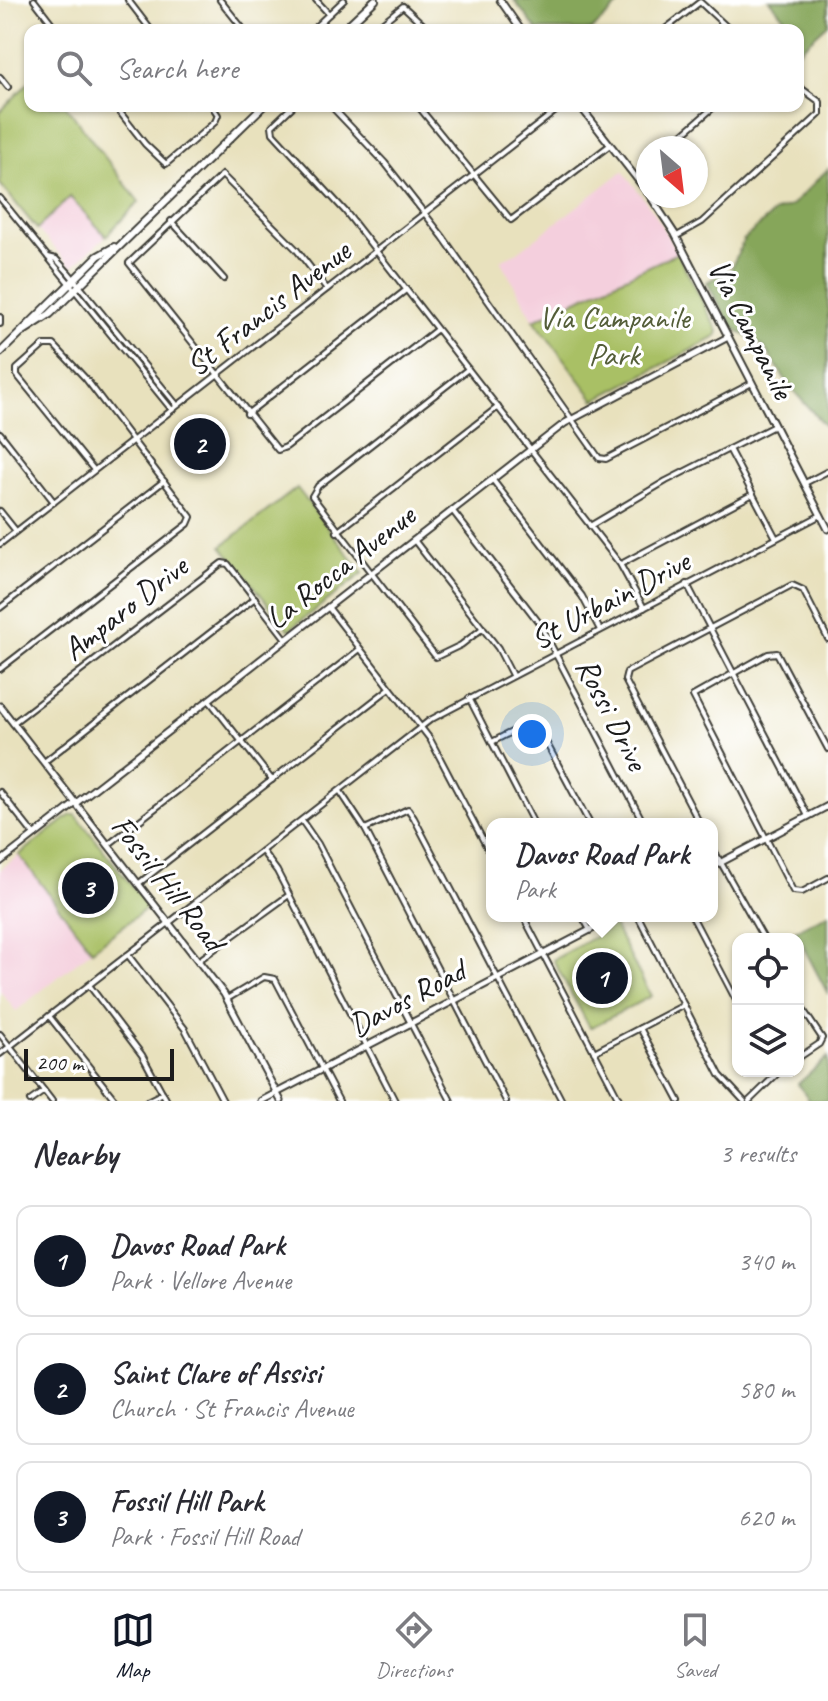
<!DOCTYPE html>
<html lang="en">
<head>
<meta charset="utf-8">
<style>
	:root { --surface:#fff; --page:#f7f7f7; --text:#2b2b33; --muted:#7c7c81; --line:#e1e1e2; --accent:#111827 }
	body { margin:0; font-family:Caveat,sans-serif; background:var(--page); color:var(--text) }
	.controls { position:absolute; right:24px; bottom:24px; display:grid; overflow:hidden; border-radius:16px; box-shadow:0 2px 6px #0004 }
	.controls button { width:72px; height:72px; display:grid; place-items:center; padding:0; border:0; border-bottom:2px solid var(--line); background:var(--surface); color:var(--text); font:40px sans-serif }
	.compass { position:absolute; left:636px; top:136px; width:72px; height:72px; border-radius:50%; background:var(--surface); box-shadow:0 2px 6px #0004; rotate:152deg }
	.scale { position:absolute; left:24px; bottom:20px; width:150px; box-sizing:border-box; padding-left:8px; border:4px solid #1c1c1c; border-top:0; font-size:22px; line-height:28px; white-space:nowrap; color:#1c1c1c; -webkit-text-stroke:6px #fff; paint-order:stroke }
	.you { position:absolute; left:532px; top:734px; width:28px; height:28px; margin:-20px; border:6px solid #fff; border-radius:50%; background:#1a73e8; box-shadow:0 0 0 12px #1a73e833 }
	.badge { display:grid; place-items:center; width:52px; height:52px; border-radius:50%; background:var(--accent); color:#fff; font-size:26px; font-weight:700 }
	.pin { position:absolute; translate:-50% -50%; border:4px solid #fff; box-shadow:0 2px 8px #0006 }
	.popup { position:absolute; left:486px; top:818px; width:232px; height:104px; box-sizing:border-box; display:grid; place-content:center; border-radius:16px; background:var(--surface); filter:drop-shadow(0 2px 6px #0005); font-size:26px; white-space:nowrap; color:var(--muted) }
	.popup b { font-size:30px; color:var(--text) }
	.popup::after { content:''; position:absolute; left:50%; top:100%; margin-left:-16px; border:16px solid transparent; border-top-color:var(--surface) }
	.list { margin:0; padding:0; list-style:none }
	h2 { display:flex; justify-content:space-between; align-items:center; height:104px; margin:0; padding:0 32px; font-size:34px }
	h2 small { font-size:26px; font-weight:400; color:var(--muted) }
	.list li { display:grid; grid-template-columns:52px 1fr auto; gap:24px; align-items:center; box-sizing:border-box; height:112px; margin:0 16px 16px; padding:0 16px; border:2px solid var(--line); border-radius:16px }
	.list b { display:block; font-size:30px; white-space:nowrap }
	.list p { margin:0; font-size:26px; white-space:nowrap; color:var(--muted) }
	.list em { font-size:26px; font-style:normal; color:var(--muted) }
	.icon { flex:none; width:44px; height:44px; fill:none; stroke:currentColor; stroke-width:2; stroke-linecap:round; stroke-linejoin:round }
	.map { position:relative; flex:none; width:828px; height:1101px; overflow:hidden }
	.search { position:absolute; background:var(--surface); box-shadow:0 2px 6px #0004; left:24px; right:24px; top:24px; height:88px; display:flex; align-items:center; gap:20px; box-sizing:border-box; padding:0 28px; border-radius:16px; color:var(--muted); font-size:30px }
	.sheet { height:488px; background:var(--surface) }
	nav { display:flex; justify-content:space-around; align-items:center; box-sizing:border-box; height:112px; border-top:2px solid var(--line); background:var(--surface); font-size:22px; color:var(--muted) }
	nav a { display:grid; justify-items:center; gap:4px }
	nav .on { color:var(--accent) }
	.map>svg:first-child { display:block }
	.built { fill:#f4cfdd }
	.green { fill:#a9c065; stroke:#626e40; stroke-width:2 }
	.forest { fill:#86a65a; stroke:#51613b; stroke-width:2 }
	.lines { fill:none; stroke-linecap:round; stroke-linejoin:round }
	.minor-casing { stroke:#3b3a34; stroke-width:8 }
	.tertiary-casing { stroke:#3b3a34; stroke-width:9 }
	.secondary-casing { stroke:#3b3a34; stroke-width:10 }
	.minor { stroke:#fff; stroke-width:4 }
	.tertiary { stroke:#fff; stroke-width:5 }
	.secondary { stroke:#fff; stroke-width:6 }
	.labels { text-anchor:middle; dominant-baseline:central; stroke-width:6; stroke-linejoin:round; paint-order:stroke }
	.street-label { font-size:32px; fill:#1c1c1c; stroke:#fff }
	.park-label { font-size:32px; fill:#545e39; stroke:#fff }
</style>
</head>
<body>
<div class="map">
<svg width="828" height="1101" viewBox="0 0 828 1101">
	<rect width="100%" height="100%" fill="#fff"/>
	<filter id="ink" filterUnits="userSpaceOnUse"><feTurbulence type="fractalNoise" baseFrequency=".0125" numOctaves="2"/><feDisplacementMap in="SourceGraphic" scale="16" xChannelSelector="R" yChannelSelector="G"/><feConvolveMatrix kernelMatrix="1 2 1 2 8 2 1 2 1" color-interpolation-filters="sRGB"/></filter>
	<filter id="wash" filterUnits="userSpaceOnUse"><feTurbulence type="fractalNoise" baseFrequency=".006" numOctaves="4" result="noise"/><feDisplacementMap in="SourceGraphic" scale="32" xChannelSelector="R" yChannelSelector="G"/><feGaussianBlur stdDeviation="1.8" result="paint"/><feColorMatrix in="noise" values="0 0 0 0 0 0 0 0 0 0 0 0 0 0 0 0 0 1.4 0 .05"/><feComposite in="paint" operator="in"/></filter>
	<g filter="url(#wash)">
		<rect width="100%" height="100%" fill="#e8e1bd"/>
		<g class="built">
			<polygon points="623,171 654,212 677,253 534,320 500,260 518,252"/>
			<polygon points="70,197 106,236 72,267 37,229"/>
			<polygon points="19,855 92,950 16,1011 0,991 0,870"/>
		</g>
		<g class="green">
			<polygon points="30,81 30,106 66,106 139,202 106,236 70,197 37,229 0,184 0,112"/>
			<polygon points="677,253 718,331 716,337 595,400 534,320"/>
			<polygon points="297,488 363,573 289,630 222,546"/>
			<polygon points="71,815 76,815 148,907 92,950 19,855"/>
			<polygon points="614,926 651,996 590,1028 553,960"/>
		</g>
		<g class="forest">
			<polygon points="514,0 624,0 592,30 537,30"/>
			<polygon points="769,0 828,0 828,24 798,51 798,30 777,30 784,17"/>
			<polygon points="828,169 828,425 825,426 791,388 764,347 729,325 707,282 731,269 744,239 776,211 791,206"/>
			<polygon points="828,914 828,994 795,931"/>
			<polygon points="828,1057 828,1101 810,1101 798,1084"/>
		</g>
	</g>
	<g filter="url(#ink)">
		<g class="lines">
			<defs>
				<g id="minor">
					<polyline points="34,0 57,30"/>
					<polyline points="128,0 151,30"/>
					<polyline points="220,0 244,30"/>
					<polyline points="316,0 329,14"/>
					<polyline points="312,30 344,0"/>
					<polyline points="373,30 403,6 429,30"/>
					<polyline points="664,30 700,2 730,30"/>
					<polyline points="0,77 8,87"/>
					<polyline points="115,106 145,144 166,164 215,122 218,115 212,106"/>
					<polyline points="293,106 272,126 273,133 345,211 620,564 644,608"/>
					<polyline points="331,106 385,163 443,237 599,458 606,459 752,383"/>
					<polyline points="418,106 511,220 610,145"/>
					<polyline points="677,139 715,106"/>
					<polyline points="0,198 172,410"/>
					<polyline points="171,221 224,279"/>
					<polyline points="677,236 702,222 820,114 820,102 798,86"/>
					<polyline points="48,257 56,259 68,272 177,405"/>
					<polyline points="327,289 296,249 222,175 129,263 278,450 286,447 436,330"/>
					<polyline points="0,317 0,324"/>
					<polyline points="468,369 318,486 312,496 436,657 461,645 483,628"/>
					<polyline points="247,414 406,290"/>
					<polyline points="0,433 54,502"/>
					<polyline points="729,449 776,538"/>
					<polyline points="492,479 582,596 600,630"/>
					<polyline points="805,483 828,471"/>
					<polyline points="452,510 540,624 644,824"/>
					<polyline points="0,511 16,531"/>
					<polyline points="590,526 666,481 774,426"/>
					<polyline points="337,532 498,407"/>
					<polyline points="414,540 498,648 512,675"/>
					<polyline points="0,544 562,106"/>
					<polyline points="621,564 753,494"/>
					<polyline points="687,584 808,816"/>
					<polyline points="328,607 430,739 492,857"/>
					<polyline points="0,608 164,481"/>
					<polyline points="0,669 188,524 191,517 86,379 54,345 44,345 17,369 17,375 94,470"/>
					<polyline points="469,698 534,824"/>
					<polyline points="209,700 272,780"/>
					<polyline points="13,723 222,563 228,564 286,639"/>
					<polyline points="492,742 527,724 539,729 590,824"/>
					<polyline points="828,749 777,653 768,654 693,696 793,891 802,892 828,878"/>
					<polyline points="44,762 255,598"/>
					<polyline points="340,791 365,829 506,1101"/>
					<polyline points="0,792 34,835"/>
					<polyline points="302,821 318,844 451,1101"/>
					<polyline points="700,824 625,680 627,672 792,585 803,590 828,639"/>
					<polyline points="365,829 408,809 414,818 562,1101"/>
					<polyline points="108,845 360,649"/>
					<polyline points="712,847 764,939"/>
					<polyline points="262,851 277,871 395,1101"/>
					<polyline points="138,884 390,688"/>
					<polyline points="523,916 620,1101"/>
					<polyline points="582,916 590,930"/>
					<polyline points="638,916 720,1075 744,1101"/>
					<polyline points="692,916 738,1004"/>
					<polyline points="128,955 185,1029 223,1101"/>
					<polyline points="198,961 289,895"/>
					<polyline points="89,985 142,1055 167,1101"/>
					<polyline points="227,999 264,977 275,979 339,1101"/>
					<polyline points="798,1002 822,1038 819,1044 798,1058"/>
					<polyline points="49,1016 116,1101"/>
					<polyline points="640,1028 679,1101"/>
					<polyline points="0,1034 52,1101"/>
					<polyline points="594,1052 684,1005"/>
					<polyline points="0,1054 430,720 821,515"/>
					<polyline points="30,1101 44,1091"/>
					<polyline points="147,1101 163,1093"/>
					<polyline points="749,1101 780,1071"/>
				</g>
				<g id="tertiary">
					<polyline points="500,0 521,30"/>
					<polyline points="580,106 648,193"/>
					<polyline points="650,196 675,234 828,529"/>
					<polyline points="0,706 224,994 281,1101"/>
					<polyline points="0,862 565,423 728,337"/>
					<polyline points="712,867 828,806"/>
					<polyline points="261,1101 617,916"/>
				</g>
				<g id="secondary">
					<polyline points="343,30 375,0"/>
					<polyline points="22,332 50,314 263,106"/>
					<polyline points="0,353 98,256 114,247"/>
				</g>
			</defs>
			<use href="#minor" class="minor-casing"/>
			<use href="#tertiary" class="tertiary-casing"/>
			<use href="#secondary" class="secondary-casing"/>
			<use href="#minor" class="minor"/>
			<use href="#tertiary" class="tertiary"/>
			<use href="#secondary" class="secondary"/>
		</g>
	</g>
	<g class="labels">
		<g class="street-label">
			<text transform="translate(268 308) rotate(-38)">St Francis Avenue</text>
			<text transform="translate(751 329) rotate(63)">Via Campanile</text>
			<text transform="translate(340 567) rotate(-38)">La Rocca Avenue</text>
			<text transform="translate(610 600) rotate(-28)">St Urbain Drive</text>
			<text transform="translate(125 608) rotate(-38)">Amparo Drive</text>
			<text transform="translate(612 714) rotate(63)">Rossi Drive</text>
			<text transform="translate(168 883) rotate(52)">Fossil Hill Road</text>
			<text transform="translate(407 998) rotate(-28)">Davos Road</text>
		</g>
		<g class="park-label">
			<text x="614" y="317">Via Campanile<tspan x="614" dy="37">Park</tspan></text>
		</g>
	</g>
</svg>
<div class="controls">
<button><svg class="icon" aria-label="locate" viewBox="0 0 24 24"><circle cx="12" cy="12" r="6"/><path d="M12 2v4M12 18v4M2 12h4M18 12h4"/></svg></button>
<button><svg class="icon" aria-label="layers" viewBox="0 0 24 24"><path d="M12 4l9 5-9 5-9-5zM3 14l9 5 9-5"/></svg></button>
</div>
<svg class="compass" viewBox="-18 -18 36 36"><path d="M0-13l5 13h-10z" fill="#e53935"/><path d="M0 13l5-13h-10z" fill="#7c7c81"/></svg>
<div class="scale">200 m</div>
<div class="you"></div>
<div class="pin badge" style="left:602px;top:978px">1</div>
<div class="popup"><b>Davos Road Park</b>Park</div>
<div class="pin badge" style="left:200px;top:444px">2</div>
<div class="pin badge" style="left:88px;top:888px">3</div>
<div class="search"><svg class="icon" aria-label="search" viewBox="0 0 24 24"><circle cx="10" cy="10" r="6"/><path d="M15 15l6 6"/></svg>Search here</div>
</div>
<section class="sheet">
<h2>Nearby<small>3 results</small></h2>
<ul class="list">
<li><span class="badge">1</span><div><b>Davos Road Park</b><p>Park · Vellore Avenue</p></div><em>340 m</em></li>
<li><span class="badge">2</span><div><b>Saint Clare of Assisi</b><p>Church · St Francis Avenue</p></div><em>580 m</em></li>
<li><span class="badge">3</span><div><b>Fossil Hill Park</b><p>Park · Fossil Hill Road</p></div><em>620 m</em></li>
</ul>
</section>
<nav>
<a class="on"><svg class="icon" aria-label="map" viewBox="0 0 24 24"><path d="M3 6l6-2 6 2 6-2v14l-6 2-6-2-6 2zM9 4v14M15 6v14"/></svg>Map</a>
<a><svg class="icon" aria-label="directions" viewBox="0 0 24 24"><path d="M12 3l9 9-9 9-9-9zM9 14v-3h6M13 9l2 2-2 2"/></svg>Directions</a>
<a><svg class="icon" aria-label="saved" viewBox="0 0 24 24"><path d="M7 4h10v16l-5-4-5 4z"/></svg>Saved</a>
</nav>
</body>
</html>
